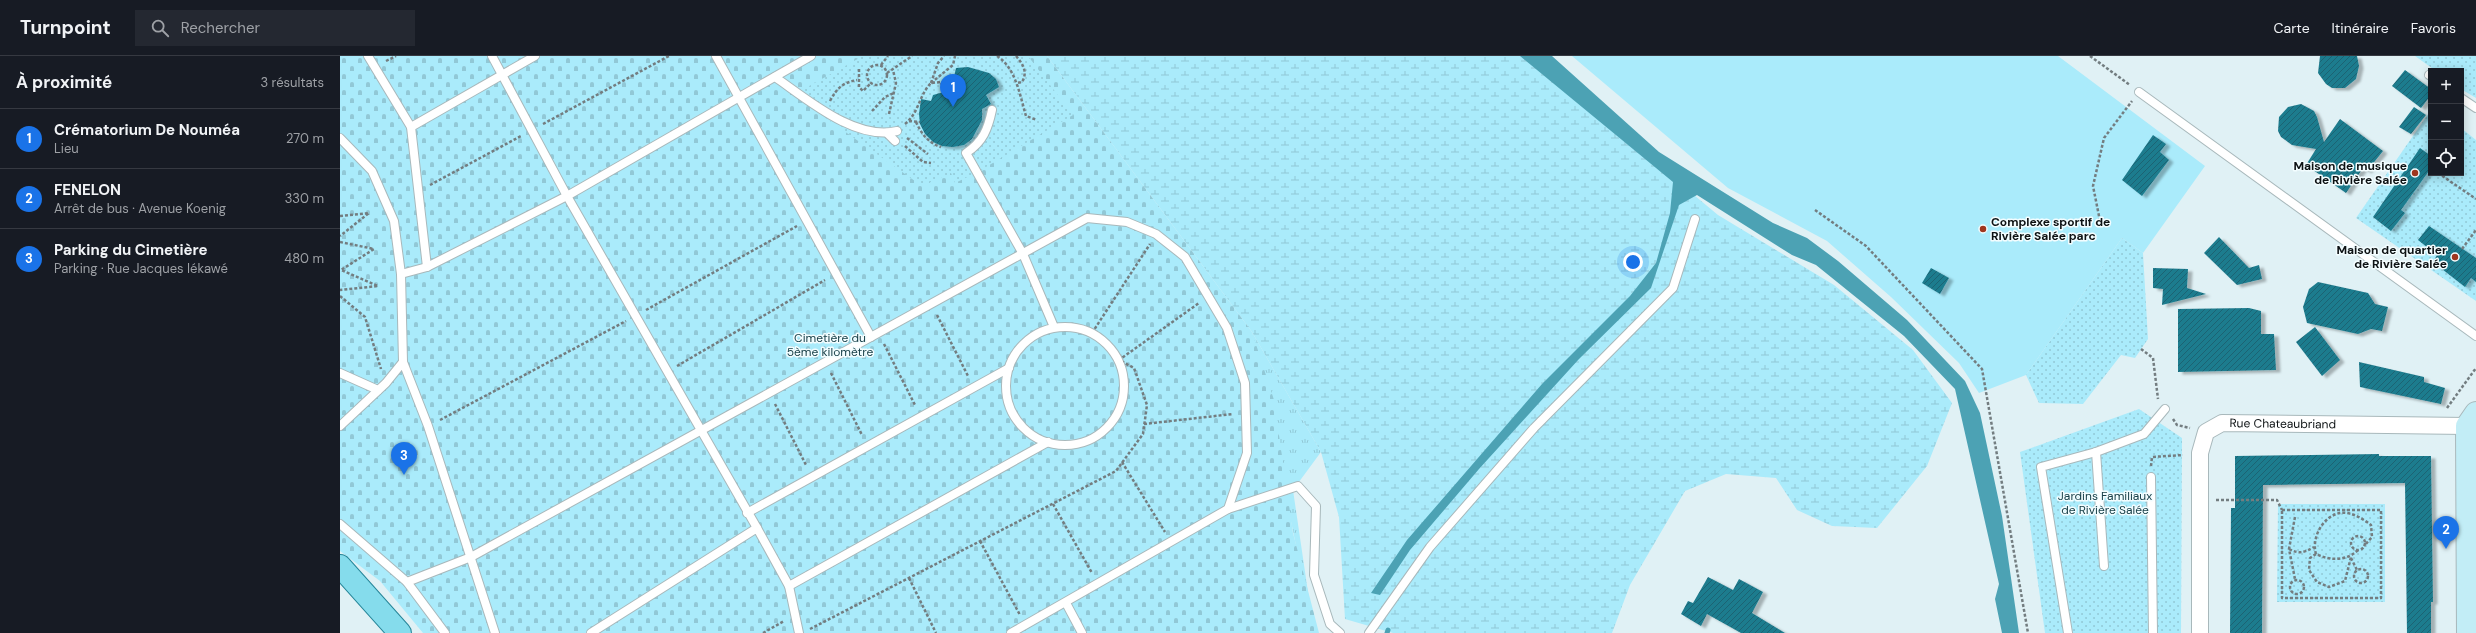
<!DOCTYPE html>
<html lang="fr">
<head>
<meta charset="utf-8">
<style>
	:root { --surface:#171b24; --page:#242831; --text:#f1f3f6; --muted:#9ea1a6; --line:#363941; --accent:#1a73e8 }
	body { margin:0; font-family:"DM Sans",sans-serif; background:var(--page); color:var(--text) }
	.controls { position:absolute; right:12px; top:12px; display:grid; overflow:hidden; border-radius:0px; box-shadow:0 2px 10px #0003 }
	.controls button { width:36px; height:36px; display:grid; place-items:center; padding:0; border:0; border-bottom:1px solid var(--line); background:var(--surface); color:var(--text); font:20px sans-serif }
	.you { position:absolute; left:1293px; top:206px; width:14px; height:14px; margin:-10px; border:3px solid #fff; border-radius:50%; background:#1a73e8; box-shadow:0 0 0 6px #1a73e833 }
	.badge { display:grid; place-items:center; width:26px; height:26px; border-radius:50%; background:var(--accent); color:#fff; font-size:13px; font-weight:700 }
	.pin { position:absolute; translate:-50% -33px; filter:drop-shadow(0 1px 2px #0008) }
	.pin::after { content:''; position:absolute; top:21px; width:14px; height:12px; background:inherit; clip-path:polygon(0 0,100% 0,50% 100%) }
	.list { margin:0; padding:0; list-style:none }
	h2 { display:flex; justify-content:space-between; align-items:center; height:52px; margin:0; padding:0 16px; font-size:17px }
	h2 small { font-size:13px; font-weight:400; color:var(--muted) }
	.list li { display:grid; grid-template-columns:26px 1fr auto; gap:12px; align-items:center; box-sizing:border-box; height:60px; padding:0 16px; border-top:1px solid var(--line) }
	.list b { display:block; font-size:15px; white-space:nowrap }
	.list p { margin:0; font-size:13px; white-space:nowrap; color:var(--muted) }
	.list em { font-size:13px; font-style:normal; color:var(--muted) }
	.icon { flex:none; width:22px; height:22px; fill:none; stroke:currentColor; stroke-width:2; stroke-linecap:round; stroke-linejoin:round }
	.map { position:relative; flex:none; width:2136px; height:577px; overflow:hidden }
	header { display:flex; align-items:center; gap:24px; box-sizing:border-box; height:56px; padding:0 20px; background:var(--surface); border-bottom:1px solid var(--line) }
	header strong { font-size:19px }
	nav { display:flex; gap:22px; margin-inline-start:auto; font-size:14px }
	.search { width:280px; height:36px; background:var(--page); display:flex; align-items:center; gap:10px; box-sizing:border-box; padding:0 14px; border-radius:0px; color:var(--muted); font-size:15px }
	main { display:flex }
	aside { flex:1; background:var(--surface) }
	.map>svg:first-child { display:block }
	.grass { fill:url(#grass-tufts) }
	.wetland { fill:url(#wetland-marsh) }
	.cemetery { fill:url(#cemetery-stones) }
	.park { fill:url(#park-dots) }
	.pitch { fill:#aaebfb }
	.water { fill:#4ca2b4 }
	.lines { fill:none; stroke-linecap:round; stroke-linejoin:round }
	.stream { stroke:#4ca2b4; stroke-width:5 }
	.building { fill:url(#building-hatch); filter:url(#shadow) }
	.service-casing { stroke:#a8b8bb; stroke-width:10 }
	.minor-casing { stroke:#a8b8bb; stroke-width:18 }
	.secondary-casing { stroke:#a8b8bb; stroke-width:24 }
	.primary-casing { stroke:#268699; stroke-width:24 }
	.path { stroke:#737d80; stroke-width:2.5; stroke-dasharray:3 2; stroke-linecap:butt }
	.service { stroke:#fff; stroke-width:8 }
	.minor { stroke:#fff; stroke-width:16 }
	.secondary { stroke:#c2edf6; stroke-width:22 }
	.primary { stroke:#85dcec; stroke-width:22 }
	.poi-dot { fill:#9f361f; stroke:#f3fdff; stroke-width:1.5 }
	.labels { text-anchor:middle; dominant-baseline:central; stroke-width:3; stroke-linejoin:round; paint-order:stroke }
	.poi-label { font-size:12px; font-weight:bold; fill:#0d1214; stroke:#f3fdff; text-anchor:end }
	.park-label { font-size:12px; fill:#19414a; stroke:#f3fdff }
	.street-label { font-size:12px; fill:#0d1214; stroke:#f3fdff }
</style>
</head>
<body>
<header>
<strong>Turnpoint</strong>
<div class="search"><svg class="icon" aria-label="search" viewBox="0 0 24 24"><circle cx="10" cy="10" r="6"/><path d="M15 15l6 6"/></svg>Rechercher</div>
<nav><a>Carte</a><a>Itinéraire</a><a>Favoris</a></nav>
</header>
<main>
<aside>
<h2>À proximité<small>3 résultats</small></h2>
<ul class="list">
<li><span class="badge">1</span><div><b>Crématorium De Nouméa</b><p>Lieu</p></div><em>270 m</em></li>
<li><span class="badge">2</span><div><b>FENELON</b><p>Arrêt de bus · Avenue Koenig</p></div><em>330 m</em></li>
<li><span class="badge">3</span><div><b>Parking du Cimetière</b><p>Parking · Rue Jacques Iékawé</p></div><em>480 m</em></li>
</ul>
</aside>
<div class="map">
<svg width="2136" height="577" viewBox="0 0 2136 577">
	<defs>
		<pattern id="grass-tufts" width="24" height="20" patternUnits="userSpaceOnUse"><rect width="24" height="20" fill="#aaebfb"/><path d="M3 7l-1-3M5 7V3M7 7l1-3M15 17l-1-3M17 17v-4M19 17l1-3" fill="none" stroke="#91c8d6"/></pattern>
		<pattern id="wetland-marsh" width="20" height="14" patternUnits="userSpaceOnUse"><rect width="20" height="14" fill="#aaebfb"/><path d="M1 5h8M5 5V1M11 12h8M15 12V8" fill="none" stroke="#91c8d6"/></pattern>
		<pattern id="cemetery-stones" width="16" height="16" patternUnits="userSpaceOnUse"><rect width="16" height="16" fill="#aaebfb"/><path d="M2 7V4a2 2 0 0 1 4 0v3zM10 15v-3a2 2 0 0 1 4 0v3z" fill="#91c8d6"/></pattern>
		<pattern id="park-dots" width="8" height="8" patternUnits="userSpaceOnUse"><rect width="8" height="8" fill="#aaebfb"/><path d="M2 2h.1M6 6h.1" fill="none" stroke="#91c8d6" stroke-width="1.8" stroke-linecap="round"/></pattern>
		<pattern id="building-hatch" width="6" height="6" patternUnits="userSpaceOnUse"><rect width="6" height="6" fill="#1f7c8e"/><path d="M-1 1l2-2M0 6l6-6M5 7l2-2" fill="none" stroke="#1a6473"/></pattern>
		<filter id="shadow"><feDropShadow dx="4.5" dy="2.5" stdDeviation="1" flood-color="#0004"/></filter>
	</defs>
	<rect width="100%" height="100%" fill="#e0f1f5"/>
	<polygon class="grass" points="912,276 981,396 953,434 974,577"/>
	<polygon class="wetland" points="707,0 1187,0 1378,159 1494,229 1573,294 1612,347 1587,410 1537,472 1492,470 1457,454 1436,422 1386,418 1345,435 1290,529 1272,577 1053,577 1005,563 999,461 981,396 912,276"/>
	<polygon class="cemetery" points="0,0 707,0 912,276 934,344 953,477 979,577 83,577 40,525 0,495"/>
	<g class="park">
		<polygon points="523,0 688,0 733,59 636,117 615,127 611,117 582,130 453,39"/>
		<polygon points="2075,0 2136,0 2136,42 2121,33 2121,15 2096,15"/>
		<polygon points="2091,54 2091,117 2121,117 2121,72 2136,84 2136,245 2016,162"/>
		<polygon points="1782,182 1803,197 1808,283 1795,302 1781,299 1743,348 1699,347 1686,319"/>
		<polygon points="1799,353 1842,382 1841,577 1705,577 1680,396"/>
		<polygon points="1938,448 2045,448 2045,546 1937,546"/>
	</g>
	<polygon class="pitch" points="1232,0 1718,0 1865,110 1803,197 1782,182 1686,319 1639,337 1619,307 1551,241 1487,185 1388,132"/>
	<polygon class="water" points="1180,0 1212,0 1319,96 1433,167 1467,182 1498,205 1567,264 1625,325 1640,357 1662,460 1679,577 1662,577 1655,543 1659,528 1615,333 1564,280 1476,209 1452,199 1357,139 1339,149 1311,232 1239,303 1139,413 1070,494 1040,539 1031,537 1067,484 1202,328 1290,240 1316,207 1330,157 1333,126"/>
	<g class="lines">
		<polyline class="stream" points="1047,577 1048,574"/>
	</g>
	<g class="building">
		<polygon points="1980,0 2017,0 2019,10 2016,23 2005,32 1992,32 1986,28 1978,17"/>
		<polygon points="628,11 649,17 656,23 659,31 646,39 651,48 642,53 642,64 632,83 624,89 613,91 602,90 593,86 585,78 580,68 579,58 581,43 591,45 593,39 611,34 616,12"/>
		<polygon points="2065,14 2091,33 2091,39 2081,52 2052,30"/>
		<polygon points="1961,48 1974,55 1977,61 1984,86 2000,63 2043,95 2027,115 2023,112 2006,137 1966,109 1976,93 1952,89 1941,81 1938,75 1939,61 1948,51"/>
		<polygon points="2074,51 2086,59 2071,78 2059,71"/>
		<polygon points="1813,79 1826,88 1820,96 1829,104 1802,140 1782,124"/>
		<polygon points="2080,92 2091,100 2091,112 2061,154 2065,157 2051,175 2033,161"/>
		<polygon points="2089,170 2136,202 2136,226 2131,222 2125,231 2093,206 2097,199 2078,184"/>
		<polygon points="1879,181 1909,212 1919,209 1922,223 1897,229 1864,197"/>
		<polygon points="1591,212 1609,222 1600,238 1582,227"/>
		<polygon points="1813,212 1848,213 1847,232 1866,238 1822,249 1823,233 1813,232"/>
		<polygon points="1978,226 2028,237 2035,248 2048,251 2042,275 2031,273 2018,278 1967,267 1963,251 1969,233"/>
		<polygon points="1909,252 1921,255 1921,278 1934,278 1936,314 1838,316 1838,253"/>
		<polygon points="1975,271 2000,304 1982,320 1956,286"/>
		<polygon points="2019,306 2084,321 2084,326 2105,332 2101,348 2020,331"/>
		<polygon points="2039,398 2039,400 2091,400 2093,546 2091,546 2091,577 2067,577 2065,427 1923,429 1922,577 1890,577 1891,452 1895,452 1895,400"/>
		<polygon points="1368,521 1393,534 1399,523 1423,536 1412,557 1445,577 1401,577 1367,558 1361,570 1341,558 1348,545 1353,547"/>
	</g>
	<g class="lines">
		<defs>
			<g id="service">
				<polyline points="28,0 71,71 87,211"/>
				<polyline points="152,0 227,140 417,472"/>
				<polyline points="376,0 531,281"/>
				<polyline points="2089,19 2091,20"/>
				<path d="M435 21C467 43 515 85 557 75"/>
				<polyline points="1799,36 2136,280"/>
				<polyline points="2121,42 2136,52"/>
				<path d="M652 54C648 73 643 86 626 97L683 198 714 271"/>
				<polyline points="71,71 195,0"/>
				<polyline points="547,77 555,85"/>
				<polyline points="0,82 32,115 54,165 61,218 63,306"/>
				<polyline points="61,218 87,211 227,140 471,0"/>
				<circle cx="725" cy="330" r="59"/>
				<polyline points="0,317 38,334"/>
				<polyline points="0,370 46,327 63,306 88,370 155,577"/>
				<polyline points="1756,396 1764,510"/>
				<polyline points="1811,421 1813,577"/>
				<polyline points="888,453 958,430 976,450 974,519 990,568 1000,577"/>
				<polyline points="407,457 669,312"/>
				<polyline points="0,468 67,526 131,501 747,162 787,166 816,178 845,201 887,272 905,327 907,397 888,453 671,577"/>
				<polyline points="67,526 105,577"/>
				<polyline points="449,530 708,386"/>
				<polyline points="726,547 742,577"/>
				<polyline points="251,577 417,472 449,530 459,577"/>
				<polyline points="1029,577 1090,491 1194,372 1333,232 1355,163"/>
				<polyline points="1728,577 1701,411 1756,396 1804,378 1825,353"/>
			</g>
			<g id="minor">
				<path id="s1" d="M1860 577V397L1866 376 1882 367 2127 370"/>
			</g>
			<polyline id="secondary" points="2128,577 2127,370 2136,357"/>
			<polyline id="primary" points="0,510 60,577"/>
		</defs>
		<use href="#service" class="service-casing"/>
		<use href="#minor" class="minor-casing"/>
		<use href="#secondary" class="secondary-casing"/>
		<use href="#primary" class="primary-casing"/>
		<g class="path">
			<path d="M657 0C676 12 680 40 686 60L697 64"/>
			<path d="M676 0C683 8 688 16 682 26L677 27"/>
			<polyline points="1750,0 1790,29"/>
			<polyline points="46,5 56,0"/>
			<circle cx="537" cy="19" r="10"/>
			<polyline points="541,9 548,0"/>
			<polyline points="519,13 519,31 523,35 531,27"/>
			<polyline points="547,17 572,0"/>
			<polyline points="591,27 613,9 615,0"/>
			<polyline points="591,27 598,7 604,0"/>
			<path d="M490 45C497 32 502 27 517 24"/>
			<polyline points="532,55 545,41 554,37"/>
			<polyline points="549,58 556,27 553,14"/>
			<polyline points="569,65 580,66"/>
			<path d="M576 66C581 77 588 87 601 91"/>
			<polyline points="203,68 329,0"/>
			<path d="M565 68C579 57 579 39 591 27L601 26 604 35"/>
			<polyline points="567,82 588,98"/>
			<polyline points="565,90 583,106 591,107"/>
			<polyline points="2098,117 2136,143"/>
			<polyline points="90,129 181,80"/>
			<polyline points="1475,154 1526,190 1642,313 1688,577"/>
			<polyline points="0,160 29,157 0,180"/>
			<polyline points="1761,170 1753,130 1764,82 1792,45"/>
			<polyline points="0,186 34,193 1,214 38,230 0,234"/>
			<polyline points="2122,193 2136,174"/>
			<polyline points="0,240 25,261 41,313"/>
			<polyline points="306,254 457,170"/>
			<polyline points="597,259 628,320"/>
			<polyline points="752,277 810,188"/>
			<polyline points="544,288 575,349"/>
			<polyline points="1801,293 1813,302 1818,343"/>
			<polyline points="337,310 485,224"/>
			<polyline points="491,317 522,379"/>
			<polyline points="435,348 466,409"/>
			<polyline points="2107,352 2136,312"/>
			<polyline points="1833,363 1837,369 1850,372"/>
			<polyline points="100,364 286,265"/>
			<polyline points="804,368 893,358"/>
			<polyline points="782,406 825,476"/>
			<polyline points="1811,410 1812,401 1843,399"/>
			<polyline points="1876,444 1937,444 1942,454"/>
			<polyline points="713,448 752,517"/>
			<rect x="1942" y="454" width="99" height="88"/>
			<polyline points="1955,461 1949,493 1955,523"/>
			<circle cx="2018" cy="487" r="7"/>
			<polyline points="640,485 680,559"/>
			<path d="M1949 493C1959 498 1964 497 1974 491"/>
			<path d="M2018 494C2007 505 1990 505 1976 498 1971 482 1983 460 2000 457 2011 455 2023 463 2031 469L2032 481 2024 490"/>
			<polyline points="1976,498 1970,502 1969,514 1977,526 1989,531 2005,525 2011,501"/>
			<polyline points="2011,502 2017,514"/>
			<circle cx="2021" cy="520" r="7"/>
			<polyline points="569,522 596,577"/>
			<circle cx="1957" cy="531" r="7"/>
			<polyline points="470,573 776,415 803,378 807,349 794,312 779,304 859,247"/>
			<polyline points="423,577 444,565"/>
		</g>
		<use href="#service" class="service"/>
		<use href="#minor" class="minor"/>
		<use href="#secondary" class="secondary"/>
		<use href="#primary" class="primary"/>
	</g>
	<g class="poi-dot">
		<circle cx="2075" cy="117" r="4"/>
		<circle cx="1643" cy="173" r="4"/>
		<circle cx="2115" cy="201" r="4"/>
	</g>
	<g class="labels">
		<g class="poi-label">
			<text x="2067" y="110">Maison de musique<tspan x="2067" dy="14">de Rivière Salée</tspan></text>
			<text x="1651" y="166" text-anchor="start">Complexe sportif de<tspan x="1651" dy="14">Rivière Salée parc</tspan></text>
			<text x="2107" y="194">Maison de quartier<tspan x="2107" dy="14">de Rivière Salée</tspan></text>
		</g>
		<g class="park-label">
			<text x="490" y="282">Cimetière du<tspan x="490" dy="14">5ème kilomètre</tspan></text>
			<text x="1765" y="440">Jardins Familiaux<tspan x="1765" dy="14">de Rivière Salée</tspan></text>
		</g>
		<g class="street-label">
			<text stroke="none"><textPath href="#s1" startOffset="281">Rue Chateaubriand</textPath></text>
		</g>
	</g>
</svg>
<div class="controls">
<button>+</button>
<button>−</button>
<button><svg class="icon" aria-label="locate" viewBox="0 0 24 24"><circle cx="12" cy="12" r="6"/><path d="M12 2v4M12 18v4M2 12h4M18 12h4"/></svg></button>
</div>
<div class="you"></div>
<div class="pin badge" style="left:613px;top:51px">1</div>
<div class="pin badge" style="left:2106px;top:493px">2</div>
<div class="pin badge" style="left:64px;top:419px">3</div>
</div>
</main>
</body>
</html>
